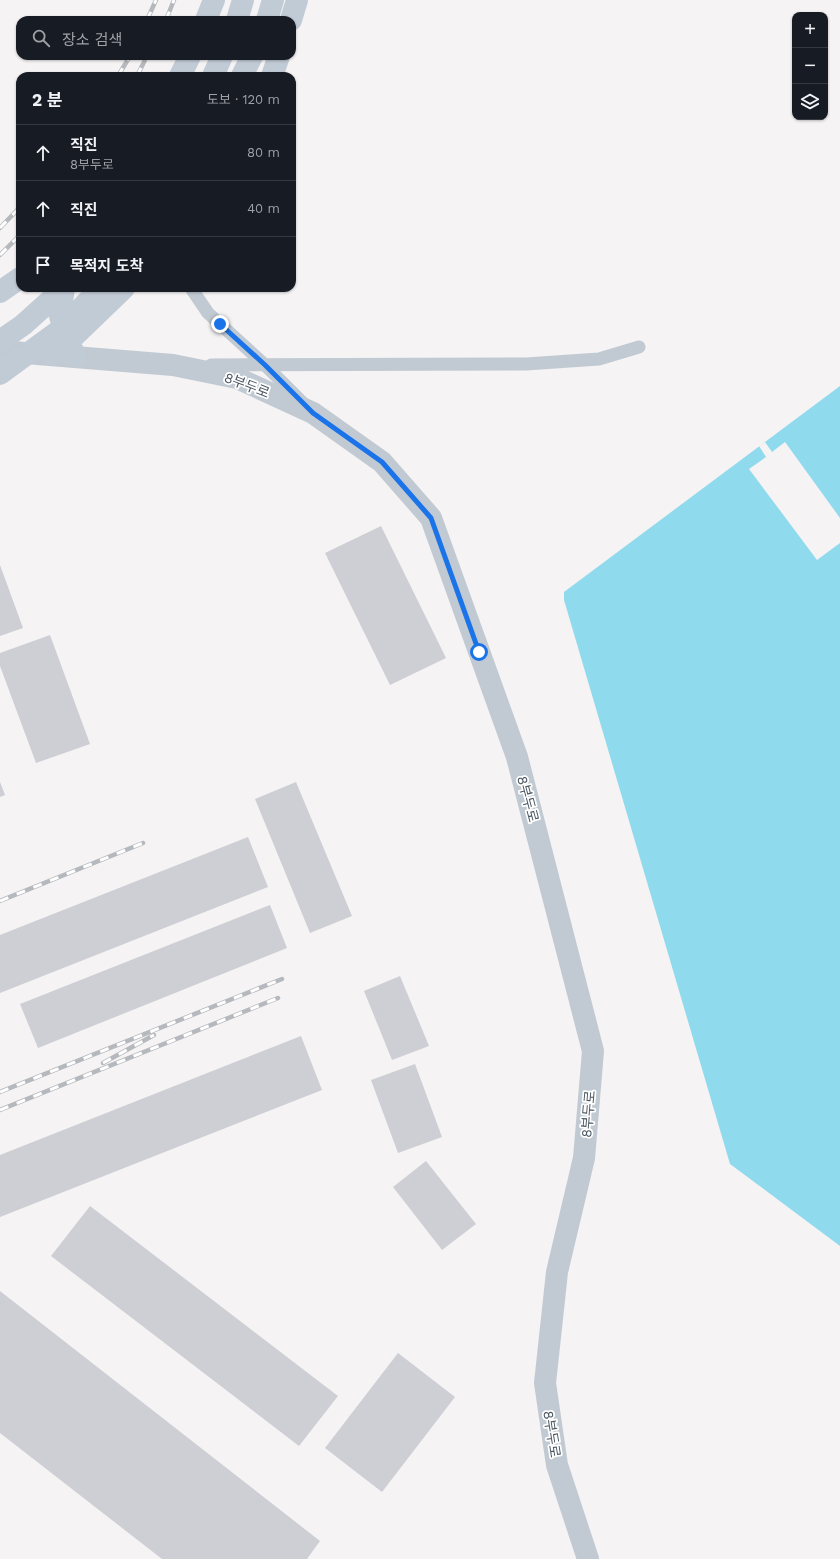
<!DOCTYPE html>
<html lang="ko">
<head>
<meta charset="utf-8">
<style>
	:root { --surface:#171b24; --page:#242831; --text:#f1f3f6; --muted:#9ea1a6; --line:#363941 }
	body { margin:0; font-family:"Work Sans","Noto Sans KR",sans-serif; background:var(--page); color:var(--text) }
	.controls { position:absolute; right:12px; top:12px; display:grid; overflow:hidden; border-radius:8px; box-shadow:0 1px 3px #0004 }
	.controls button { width:36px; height:36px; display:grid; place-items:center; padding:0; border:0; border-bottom:1px solid var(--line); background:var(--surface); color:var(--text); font:20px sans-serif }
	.stop { position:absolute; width:12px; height:12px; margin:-9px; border:3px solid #1a73e8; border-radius:50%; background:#fff }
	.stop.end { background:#1a73e8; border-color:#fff; box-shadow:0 1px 4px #0008 }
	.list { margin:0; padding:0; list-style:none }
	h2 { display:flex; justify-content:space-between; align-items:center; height:52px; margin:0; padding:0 16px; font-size:17px }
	h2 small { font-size:13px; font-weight:400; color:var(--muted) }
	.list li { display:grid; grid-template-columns:26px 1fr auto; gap:12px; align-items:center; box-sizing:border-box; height:56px; padding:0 16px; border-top:1px solid var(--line) }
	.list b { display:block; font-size:15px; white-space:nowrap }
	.list p { margin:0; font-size:13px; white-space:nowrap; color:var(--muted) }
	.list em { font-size:13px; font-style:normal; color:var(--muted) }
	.icon { flex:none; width:22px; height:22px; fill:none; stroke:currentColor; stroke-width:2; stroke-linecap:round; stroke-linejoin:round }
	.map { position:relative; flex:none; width:840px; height:1559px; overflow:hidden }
	.search { position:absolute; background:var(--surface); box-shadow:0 1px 3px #0004; left:16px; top:16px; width:280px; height:44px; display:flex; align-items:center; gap:10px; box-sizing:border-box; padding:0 14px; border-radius:12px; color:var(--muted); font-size:15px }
	.panel { position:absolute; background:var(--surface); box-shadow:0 1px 3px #0004; left:16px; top:72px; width:280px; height:220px; border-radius:12px }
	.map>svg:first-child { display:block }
	.water { fill:#90daee }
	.pier { fill:#f5f3f3 }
	.building { fill:#cdcfd5 }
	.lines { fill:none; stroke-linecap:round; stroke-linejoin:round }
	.lane { stroke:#c1cad2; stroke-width:13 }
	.street { stroke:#c1cad2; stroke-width:22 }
	.secondary { stroke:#c1cbd6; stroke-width:22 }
	.rail-casing { stroke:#b5b8bd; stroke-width:4.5 }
	.rail { stroke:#fff; stroke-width:3; stroke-dasharray:9; stroke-linecap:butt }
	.secondary-bridge { stroke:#c1cbd6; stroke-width:22 }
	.route { stroke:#1a73e8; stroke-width:5 }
	.labels { text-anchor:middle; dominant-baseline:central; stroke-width:3.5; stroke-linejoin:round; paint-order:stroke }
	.street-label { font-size:14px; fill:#4a5661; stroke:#fff }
</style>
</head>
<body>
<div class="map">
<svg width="840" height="1559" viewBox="0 0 840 1559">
	<rect width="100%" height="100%" fill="#f5f3f3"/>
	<polygon class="water" points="840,386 840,1246 730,1164 564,600 564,592"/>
	<polygon class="pier" points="765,442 772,452 785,442 840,518 840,543 817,560 749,469 766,457 759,446"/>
	<g class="building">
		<polygon points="381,526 446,658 390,685 325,553"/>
		<polygon points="0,565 23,628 0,636"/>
		<polygon points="50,635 90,744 36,763 0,666 0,653"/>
		<polygon points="0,782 5,795 0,797"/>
		<polygon points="296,782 352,916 310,933 255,799"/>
		<polygon points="248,837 268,887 0,993 0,935"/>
		<polygon points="270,905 287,948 38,1048 20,1004"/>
		<polygon points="400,976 429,1046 392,1060 364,991"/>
		<polygon points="301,1036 322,1090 0,1217 0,1155"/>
		<polygon points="415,1064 442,1137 398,1153 371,1080"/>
		<polygon points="426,1161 476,1224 442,1250 393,1187"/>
		<polygon points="90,1206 338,1396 299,1446 51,1256"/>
		<polygon points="0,1291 320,1541 307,1559 162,1559 0,1433"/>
		<polygon points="398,1353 455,1397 382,1492 325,1448"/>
	</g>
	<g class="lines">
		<g class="lane">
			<polyline points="191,288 208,313 265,365 303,403"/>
			<polyline points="211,365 526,364 599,359 639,347"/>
		</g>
		<polyline class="street" points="0,351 173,365 237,378 313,413 382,462 431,518 517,757 593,1051 584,1158 557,1272 545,1383 557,1465 588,1559"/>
		<g class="secondary">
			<polyline points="206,20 214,0"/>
			<polyline points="237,20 243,0"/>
			<polyline points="267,20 273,0"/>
			<polyline points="291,20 297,0"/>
			<polyline points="180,76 190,56"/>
			<polyline points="213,76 222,56"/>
			<polyline points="242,76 252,56"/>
			<polyline points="272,76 279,56"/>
			<polyline points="64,288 60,316 68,342 76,357"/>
			<polyline points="0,292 20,278"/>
			<polyline points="0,341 23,325 64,288"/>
			<polyline points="52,355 68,342 124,288"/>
		</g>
		<defs>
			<g id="rail">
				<polyline points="147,20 156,0"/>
				<polyline points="166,20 174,0"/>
				<polyline points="118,76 130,56"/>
				<polyline points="137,76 147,56"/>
				<polyline points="0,228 20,207"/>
				<polyline points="0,255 20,235"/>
				<polyline points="0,901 143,843"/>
				<polyline points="103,1063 154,1035"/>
				<polyline points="0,1092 282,979"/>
				<polyline points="0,1110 278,998"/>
			</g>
		</defs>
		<use href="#rail" class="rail-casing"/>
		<use href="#rail" class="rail"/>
		<polyline class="secondary-bridge" points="0,374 64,327 100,288"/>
	</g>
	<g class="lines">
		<polyline class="route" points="220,324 265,365 313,413 382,462 431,518 479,652"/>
	</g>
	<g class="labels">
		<g class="street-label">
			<text transform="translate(247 385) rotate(21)">8부두로</text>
			<text transform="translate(528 799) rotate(75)">8부두로</text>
			<text transform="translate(588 1114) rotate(-85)">8부두로</text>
			<text transform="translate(552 1434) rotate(81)">8부두로</text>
		</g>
	</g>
</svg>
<div class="controls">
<button>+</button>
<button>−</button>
<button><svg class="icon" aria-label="layers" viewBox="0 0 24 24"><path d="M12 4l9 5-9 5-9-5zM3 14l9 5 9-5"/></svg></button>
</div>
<div class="stop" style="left:479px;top:652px"></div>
<div class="stop end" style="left:220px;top:324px"></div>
<div class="search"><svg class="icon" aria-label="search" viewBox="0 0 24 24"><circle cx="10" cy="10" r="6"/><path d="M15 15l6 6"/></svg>장소 검색</div>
<section class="panel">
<h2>2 분<small>도보 · 120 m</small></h2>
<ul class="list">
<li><svg class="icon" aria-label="ahead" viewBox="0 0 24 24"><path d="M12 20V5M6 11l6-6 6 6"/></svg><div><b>직진</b><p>8부두로</p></div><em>80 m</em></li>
<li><svg class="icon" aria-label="ahead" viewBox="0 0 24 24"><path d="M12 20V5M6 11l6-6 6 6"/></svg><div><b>직진</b></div><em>40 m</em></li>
<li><svg class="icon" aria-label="arrive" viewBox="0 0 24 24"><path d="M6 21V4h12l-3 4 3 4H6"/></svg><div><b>목적지 도착</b></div></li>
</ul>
</section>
</div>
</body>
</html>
